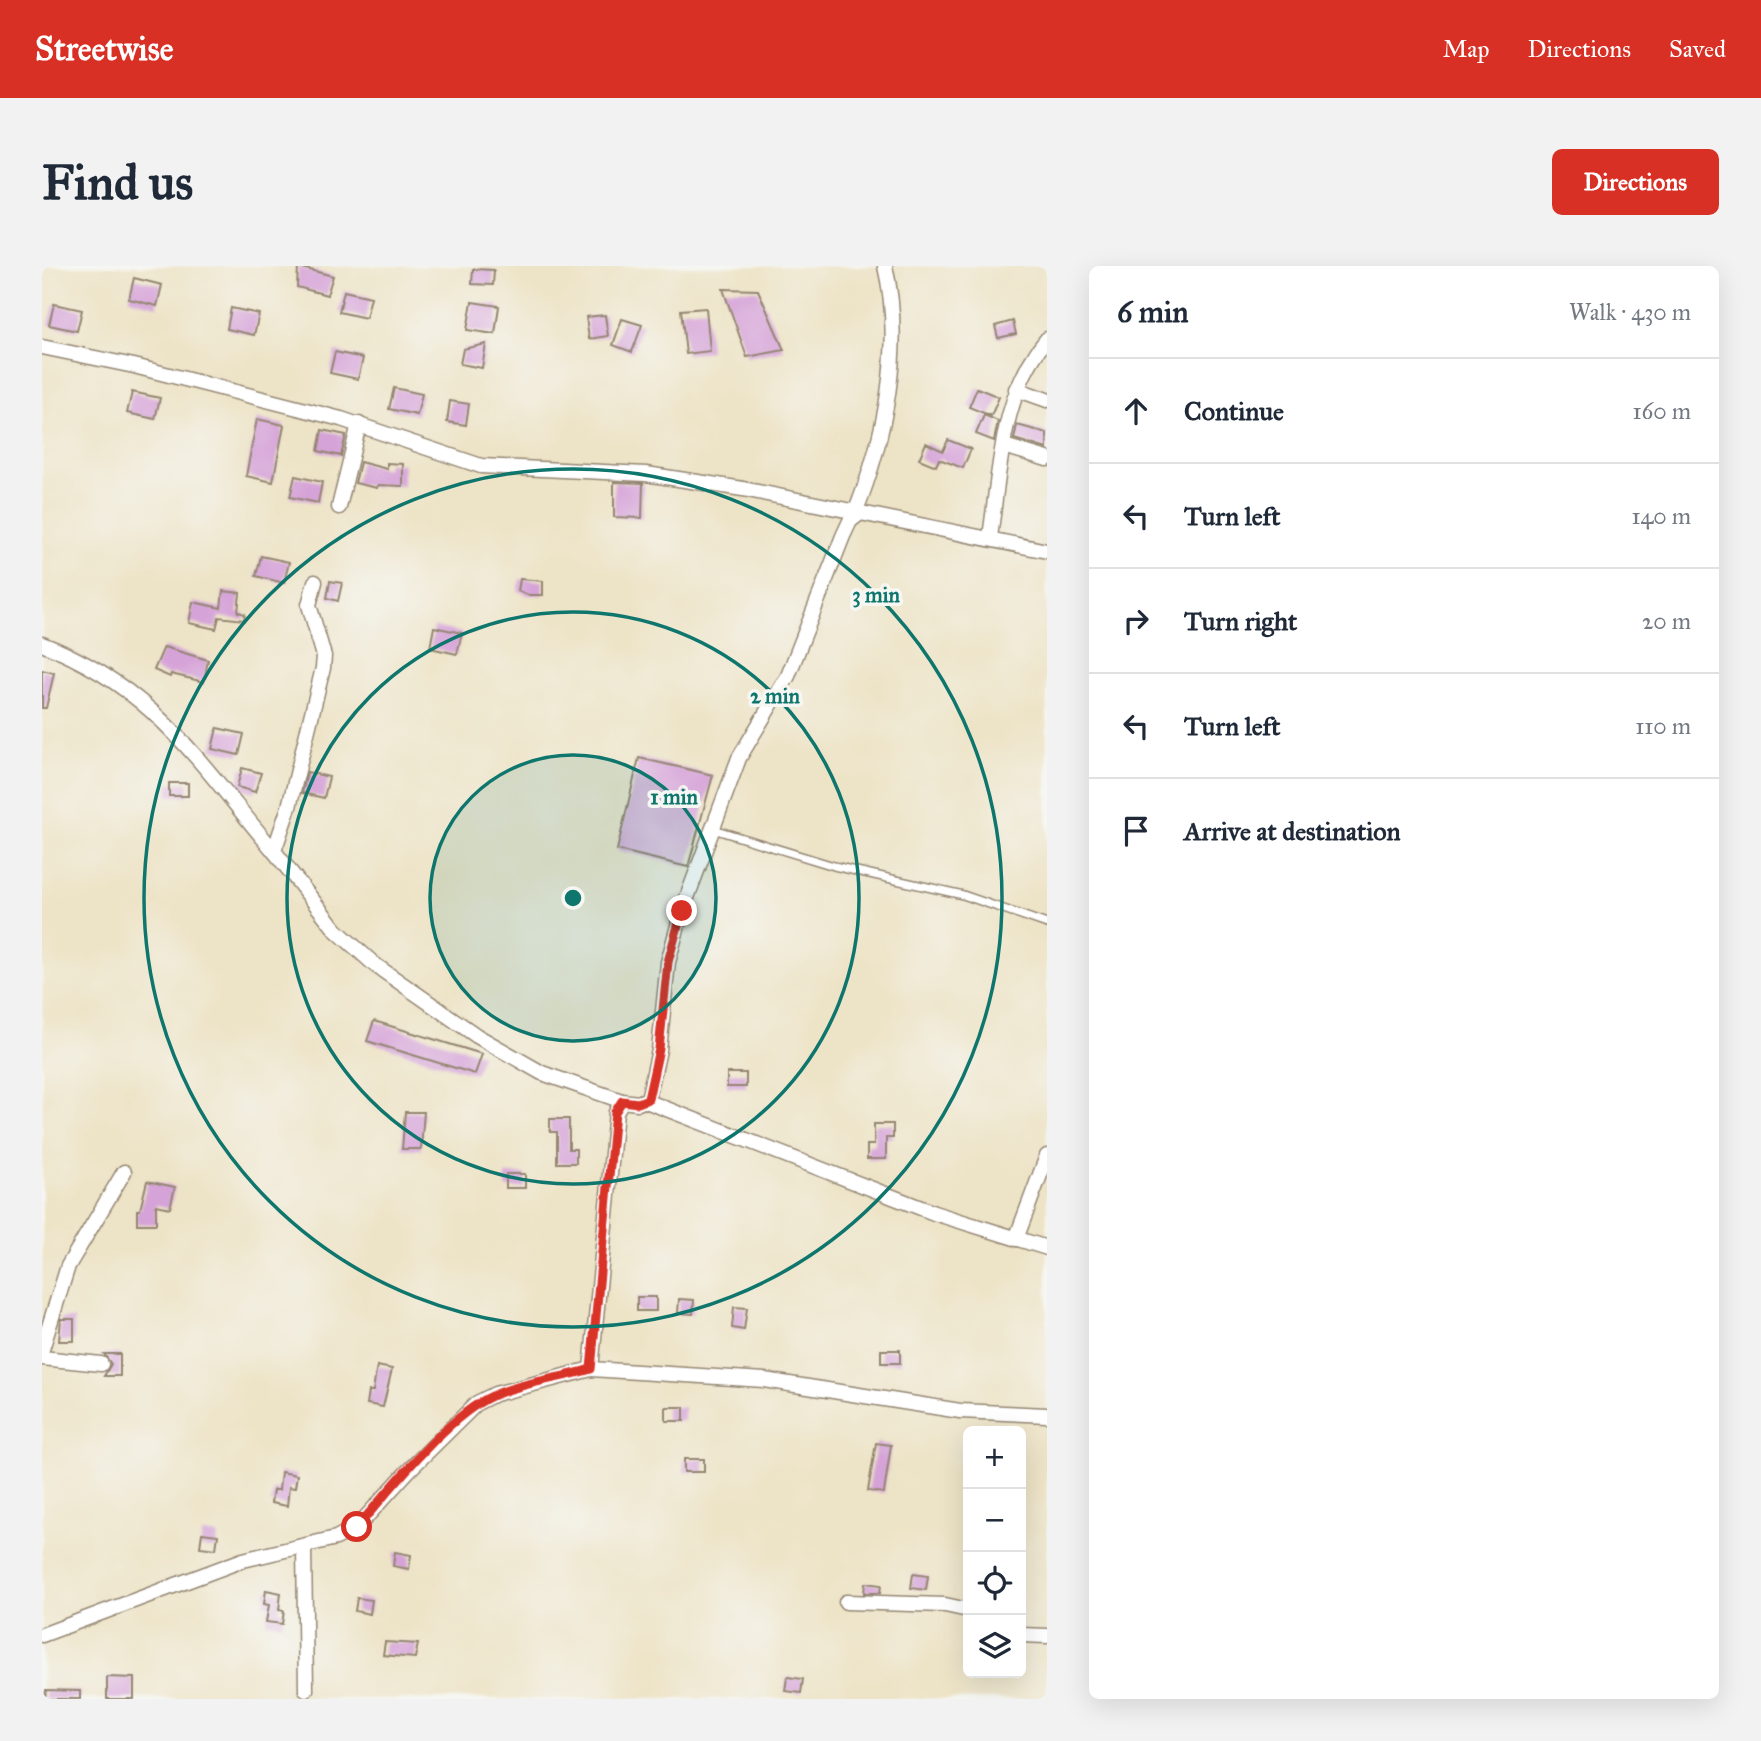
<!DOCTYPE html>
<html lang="en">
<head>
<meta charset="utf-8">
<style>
	:root { --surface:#fff; --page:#f2f2f3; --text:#1f2937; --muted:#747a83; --line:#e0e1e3; --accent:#d93025 }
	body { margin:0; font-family:"IM FELL Great Primer",serif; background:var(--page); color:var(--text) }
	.controls { position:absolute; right:21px; bottom:21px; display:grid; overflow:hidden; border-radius:10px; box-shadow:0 7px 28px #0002 }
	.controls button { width:63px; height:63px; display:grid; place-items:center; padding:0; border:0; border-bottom:2px solid var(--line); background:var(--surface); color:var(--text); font:35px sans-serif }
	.stop { position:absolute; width:21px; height:21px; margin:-16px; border:5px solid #d93025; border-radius:50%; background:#fff }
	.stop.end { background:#d93025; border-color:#fff; box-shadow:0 2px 7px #0008 }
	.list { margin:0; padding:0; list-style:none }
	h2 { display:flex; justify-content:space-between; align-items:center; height:91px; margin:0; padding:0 28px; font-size:30px }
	h2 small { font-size:23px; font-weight:400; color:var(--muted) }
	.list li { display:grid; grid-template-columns:46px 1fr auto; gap:21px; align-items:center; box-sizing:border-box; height:105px; padding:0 28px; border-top:2px solid var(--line) }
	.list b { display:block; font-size:26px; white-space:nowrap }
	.list em { font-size:23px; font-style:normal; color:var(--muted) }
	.icon { flex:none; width:38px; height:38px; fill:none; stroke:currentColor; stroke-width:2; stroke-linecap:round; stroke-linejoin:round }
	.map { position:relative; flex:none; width:1005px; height:1433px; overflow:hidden; border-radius:10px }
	header { display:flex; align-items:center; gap:42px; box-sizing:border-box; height:98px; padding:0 35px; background:var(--accent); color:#fff }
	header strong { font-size:33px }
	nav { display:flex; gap:38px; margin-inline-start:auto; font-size:24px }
	.intro { display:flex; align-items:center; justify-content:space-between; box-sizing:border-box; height:168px; padding:0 42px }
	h1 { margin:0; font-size:49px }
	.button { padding:18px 32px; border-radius:10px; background:var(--accent); color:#fff; font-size:24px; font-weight:700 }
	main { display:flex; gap:42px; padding:0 42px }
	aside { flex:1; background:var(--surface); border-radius:10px; box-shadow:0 7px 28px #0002 }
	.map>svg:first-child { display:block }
	.building { fill:#d6a3d8 }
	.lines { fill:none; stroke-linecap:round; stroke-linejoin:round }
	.lane-casing { stroke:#948672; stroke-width:10 }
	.street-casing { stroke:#948672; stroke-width:17 }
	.lane { stroke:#fff; stroke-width:7 }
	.street { stroke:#fff; stroke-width:14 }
	.route { stroke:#d93025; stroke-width:9 }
	.ring { fill:none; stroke:#0f766e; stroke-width:3.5 }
	.centre { fill:#0f766e; stroke:#f6f6f2; stroke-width:3.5 }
	.ring-label { font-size:21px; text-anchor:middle; font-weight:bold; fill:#0f766e; stroke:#f6f6f2; stroke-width:7; stroke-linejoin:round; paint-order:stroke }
</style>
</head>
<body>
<header>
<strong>Streetwise</strong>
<nav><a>Map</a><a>Directions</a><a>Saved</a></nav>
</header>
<div class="intro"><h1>Find us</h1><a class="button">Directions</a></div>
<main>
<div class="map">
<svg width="1005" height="1433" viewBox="0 0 1005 1433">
	<rect width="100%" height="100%" fill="#f6f6f2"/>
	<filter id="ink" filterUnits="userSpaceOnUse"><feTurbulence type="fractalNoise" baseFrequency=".0143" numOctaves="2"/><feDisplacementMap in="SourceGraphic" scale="14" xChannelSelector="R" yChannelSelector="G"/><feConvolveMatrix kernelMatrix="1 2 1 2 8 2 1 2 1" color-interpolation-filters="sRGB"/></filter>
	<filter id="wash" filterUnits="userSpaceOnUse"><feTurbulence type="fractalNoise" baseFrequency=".00686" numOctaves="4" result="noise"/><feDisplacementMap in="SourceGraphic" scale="28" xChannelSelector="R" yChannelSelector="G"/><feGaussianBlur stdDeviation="1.57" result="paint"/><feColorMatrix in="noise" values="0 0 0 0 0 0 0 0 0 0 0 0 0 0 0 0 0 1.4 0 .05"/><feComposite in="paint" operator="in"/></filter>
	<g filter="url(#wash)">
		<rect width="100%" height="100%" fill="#ede3c6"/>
		<g id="blocks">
			<g class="building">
				<polygon points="256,1 291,10 285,29 255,21"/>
				<polygon points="431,3 452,4 451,19 430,18"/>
				<polygon points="92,12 120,19 115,40 87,33"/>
				<polygon points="681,23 716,24 742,84 705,91"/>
				<polygon points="302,25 329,31 324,52 297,46"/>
				<polygon points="430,36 457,40 453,68 425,64"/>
				<polygon points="12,38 40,44 35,65 7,59"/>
				<polygon points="189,42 217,48 212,69 185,63"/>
				<polygon points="664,42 668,85 644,88 639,44"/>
				<polygon points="563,49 566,70 547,73 544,51"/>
				<polygon points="580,53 600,59 590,86 571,79"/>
				<polygon points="971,55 974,68 956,72 953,60"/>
				<polygon points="444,78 440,102 418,98 421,83"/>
				<polygon points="293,86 321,92 316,113 288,107"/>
				<polygon points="352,122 380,128 375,149 347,143"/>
				<polygon points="935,122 957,131 949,150 927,141"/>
				<polygon points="90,126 118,132 113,153 85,147"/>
				<polygon points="408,135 427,138 424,159 405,156"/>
				<polygon points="942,149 956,155 952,175 934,168"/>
				<polygon points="215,153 242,159 231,216 204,210"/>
				<polygon points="975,159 1005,167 1005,183 972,173"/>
				<polygon points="280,164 304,169 299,190 276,185"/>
				<polygon points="906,174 929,183 921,202 897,193 894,200 877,193 884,177 901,185"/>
				<polygon points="318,196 345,203 345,197 361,198 361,220 336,219 335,222 313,217"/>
				<polygon points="253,210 280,216 276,237 248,231"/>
				<polygon points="572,216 601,217 600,252 572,251"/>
				<polygon points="219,290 247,296 242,317 214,310"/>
				<polygon points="478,313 501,315 501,329 486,329 476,325"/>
				<polygon points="288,315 300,317 296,335 285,332"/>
				<polygon points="181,325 198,327 196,346 203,348 202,354 177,351 174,363 147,357 151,336 179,342"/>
				<polygon points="392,361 420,367 415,388 388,382"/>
				<polygon points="122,381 166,394 162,416 129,408 128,411 112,404"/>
				<polygon points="0,404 12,407 4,442 0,442"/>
				<polygon points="175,462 202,468 197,489 170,483"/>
				<polygon points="597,492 671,509 646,601 575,584"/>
				<polygon points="200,502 219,507 213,526 195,521"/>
				<polygon points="265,506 287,511 282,532 260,527"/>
				<rect x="127" y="517" width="19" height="13"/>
				<polygon points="332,755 440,788 433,808 325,775"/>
				<rect x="685" y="807" width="19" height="14"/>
				<polygon points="363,846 382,846 379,883 360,883"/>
				<polygon points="508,853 527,853 527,883 534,883 534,897 515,897 515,866 508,866"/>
				<polygon points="832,858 851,858 851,872 844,872 844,893 825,893 825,879 832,879"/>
				<rect x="464" y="908" width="19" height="14"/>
				<polygon points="105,915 133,921 128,942 114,939 114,958 95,958 95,944 98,944"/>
				<rect x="595" y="1031" width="19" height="14"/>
				<polygon points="637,1033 652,1034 651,1048 636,1047"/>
				<polygon points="692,1041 705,1042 702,1064 690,1062"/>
				<polygon points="19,1053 32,1053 32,1075 17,1075"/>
				<rect x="839" y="1084" width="19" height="13"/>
				<polygon points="62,1088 78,1088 78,1110 62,1110 69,1098"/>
				<polygon points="335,1100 350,1103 341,1141 325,1138 327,1125 331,1125"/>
				<rect x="624" y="1141" width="18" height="14"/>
				<polygon points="834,1177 849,1179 842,1227 826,1225"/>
				<rect x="642" y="1193" width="20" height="13"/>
				<polygon points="239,1206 255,1209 253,1222 247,1221 245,1240 229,1237 231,1224 237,1224"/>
				<polygon points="160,1267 176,1269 174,1283 158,1281"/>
				<polygon points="353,1286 369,1289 367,1303 351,1300"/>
				<polygon points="871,1308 886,1310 884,1324 869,1322"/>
				<polygon points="823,1317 839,1319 838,1327 822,1327"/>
				<polygon points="224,1324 239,1327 237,1344 242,1345 240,1358 224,1356 227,1339 222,1338"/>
				<polygon points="315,1332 330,1334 328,1348 313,1345"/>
				<polygon points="343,1376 376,1378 373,1392 341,1389"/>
				<polygon points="65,1411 92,1412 92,1433 65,1433"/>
				<polygon points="745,1411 761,1413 759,1427 743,1425"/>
				<polygon points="4,1424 38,1425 38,1433 3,1433"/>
			</g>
		</g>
	</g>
	<g filter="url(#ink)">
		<use href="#blocks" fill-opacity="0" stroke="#948672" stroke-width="2"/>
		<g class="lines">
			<defs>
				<polyline id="lane" points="671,563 792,600 921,629 1005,658"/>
				<g id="street">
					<polyline points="0,81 92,100 299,153 439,200 604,208 701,223 1005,285"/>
					<polyline points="974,123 1005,134"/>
					<polyline points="962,180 1005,193"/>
					<polyline points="297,241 317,158"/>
					<path d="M813 247C843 172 862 80 843 0"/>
					<path d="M948 271C958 204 959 127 1005 73"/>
					<polyline points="273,316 267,339 282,390 281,402 247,541 232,585 294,664 333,699 435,770 500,807 580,835"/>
					<path d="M0 378C112 421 158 498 232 585"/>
					<polyline points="604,835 892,947 1005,982"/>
					<polyline points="974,973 1005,890"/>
					<polyline points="0,1083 26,1000 82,906"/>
					<polyline points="0,1092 59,1098"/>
					<polyline points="549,1103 722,1114 918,1145 1005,1149"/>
					<polyline points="262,1282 264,1424"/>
					<polyline points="804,1336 903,1339 926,1344"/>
					<polyline points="0,1369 201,1294 294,1272 315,1261 366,1205 435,1137 453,1128 549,1103 574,846 580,835 596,837 606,833 617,784 626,696 640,645 697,492 746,410 801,270 808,255 817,248"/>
					<polyline points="979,1369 1005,1370"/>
				</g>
			</defs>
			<use href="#lane" class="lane-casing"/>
			<use href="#street" class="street-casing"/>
			<use href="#lane" class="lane"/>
			<use href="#street" class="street"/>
		</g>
	</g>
	<g class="lines" filter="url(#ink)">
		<path class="route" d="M315 1261C350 1222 404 1151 450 1130 481 1116 517 1113 549 1103L573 846 580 835 596 837 606 833 617 783 626 696 640 645"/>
	</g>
	<circle cx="531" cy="632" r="143" fill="#0f766e" fill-opacity=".12"/>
	<g class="ring">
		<circle cx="531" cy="632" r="143"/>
		<circle cx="531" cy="632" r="286"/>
		<circle cx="531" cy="632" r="429"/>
	</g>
	<circle cx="531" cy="632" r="10" class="centre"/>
	<g class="ring-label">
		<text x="834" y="336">3 min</text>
		<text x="733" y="437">2 min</text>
		<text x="632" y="538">1 min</text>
	</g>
</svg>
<div class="controls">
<button>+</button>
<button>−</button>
<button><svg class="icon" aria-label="locate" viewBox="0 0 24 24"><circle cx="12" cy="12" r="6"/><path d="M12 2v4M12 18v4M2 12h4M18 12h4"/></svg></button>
<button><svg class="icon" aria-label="layers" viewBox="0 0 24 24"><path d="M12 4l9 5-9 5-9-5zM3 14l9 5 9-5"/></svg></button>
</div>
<div class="stop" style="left:315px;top:1261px"></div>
<div class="stop end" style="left:640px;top:645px"></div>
</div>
<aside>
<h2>6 min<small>Walk · 430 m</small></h2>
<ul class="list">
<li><svg class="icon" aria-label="ahead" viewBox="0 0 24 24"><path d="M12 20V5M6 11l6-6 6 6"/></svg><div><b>Continue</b></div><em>160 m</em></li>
<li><svg class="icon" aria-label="left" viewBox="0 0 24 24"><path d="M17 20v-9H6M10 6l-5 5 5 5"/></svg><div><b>Turn left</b></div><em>140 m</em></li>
<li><svg class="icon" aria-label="right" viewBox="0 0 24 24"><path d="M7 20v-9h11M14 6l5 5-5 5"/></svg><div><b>Turn right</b></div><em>20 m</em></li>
<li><svg class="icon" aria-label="left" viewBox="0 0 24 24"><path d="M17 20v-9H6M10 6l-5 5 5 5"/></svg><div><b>Turn left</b></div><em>110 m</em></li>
<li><svg class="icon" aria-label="arrive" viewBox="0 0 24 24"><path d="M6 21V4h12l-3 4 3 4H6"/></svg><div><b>Arrive at destination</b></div></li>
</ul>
</aside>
</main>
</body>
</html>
